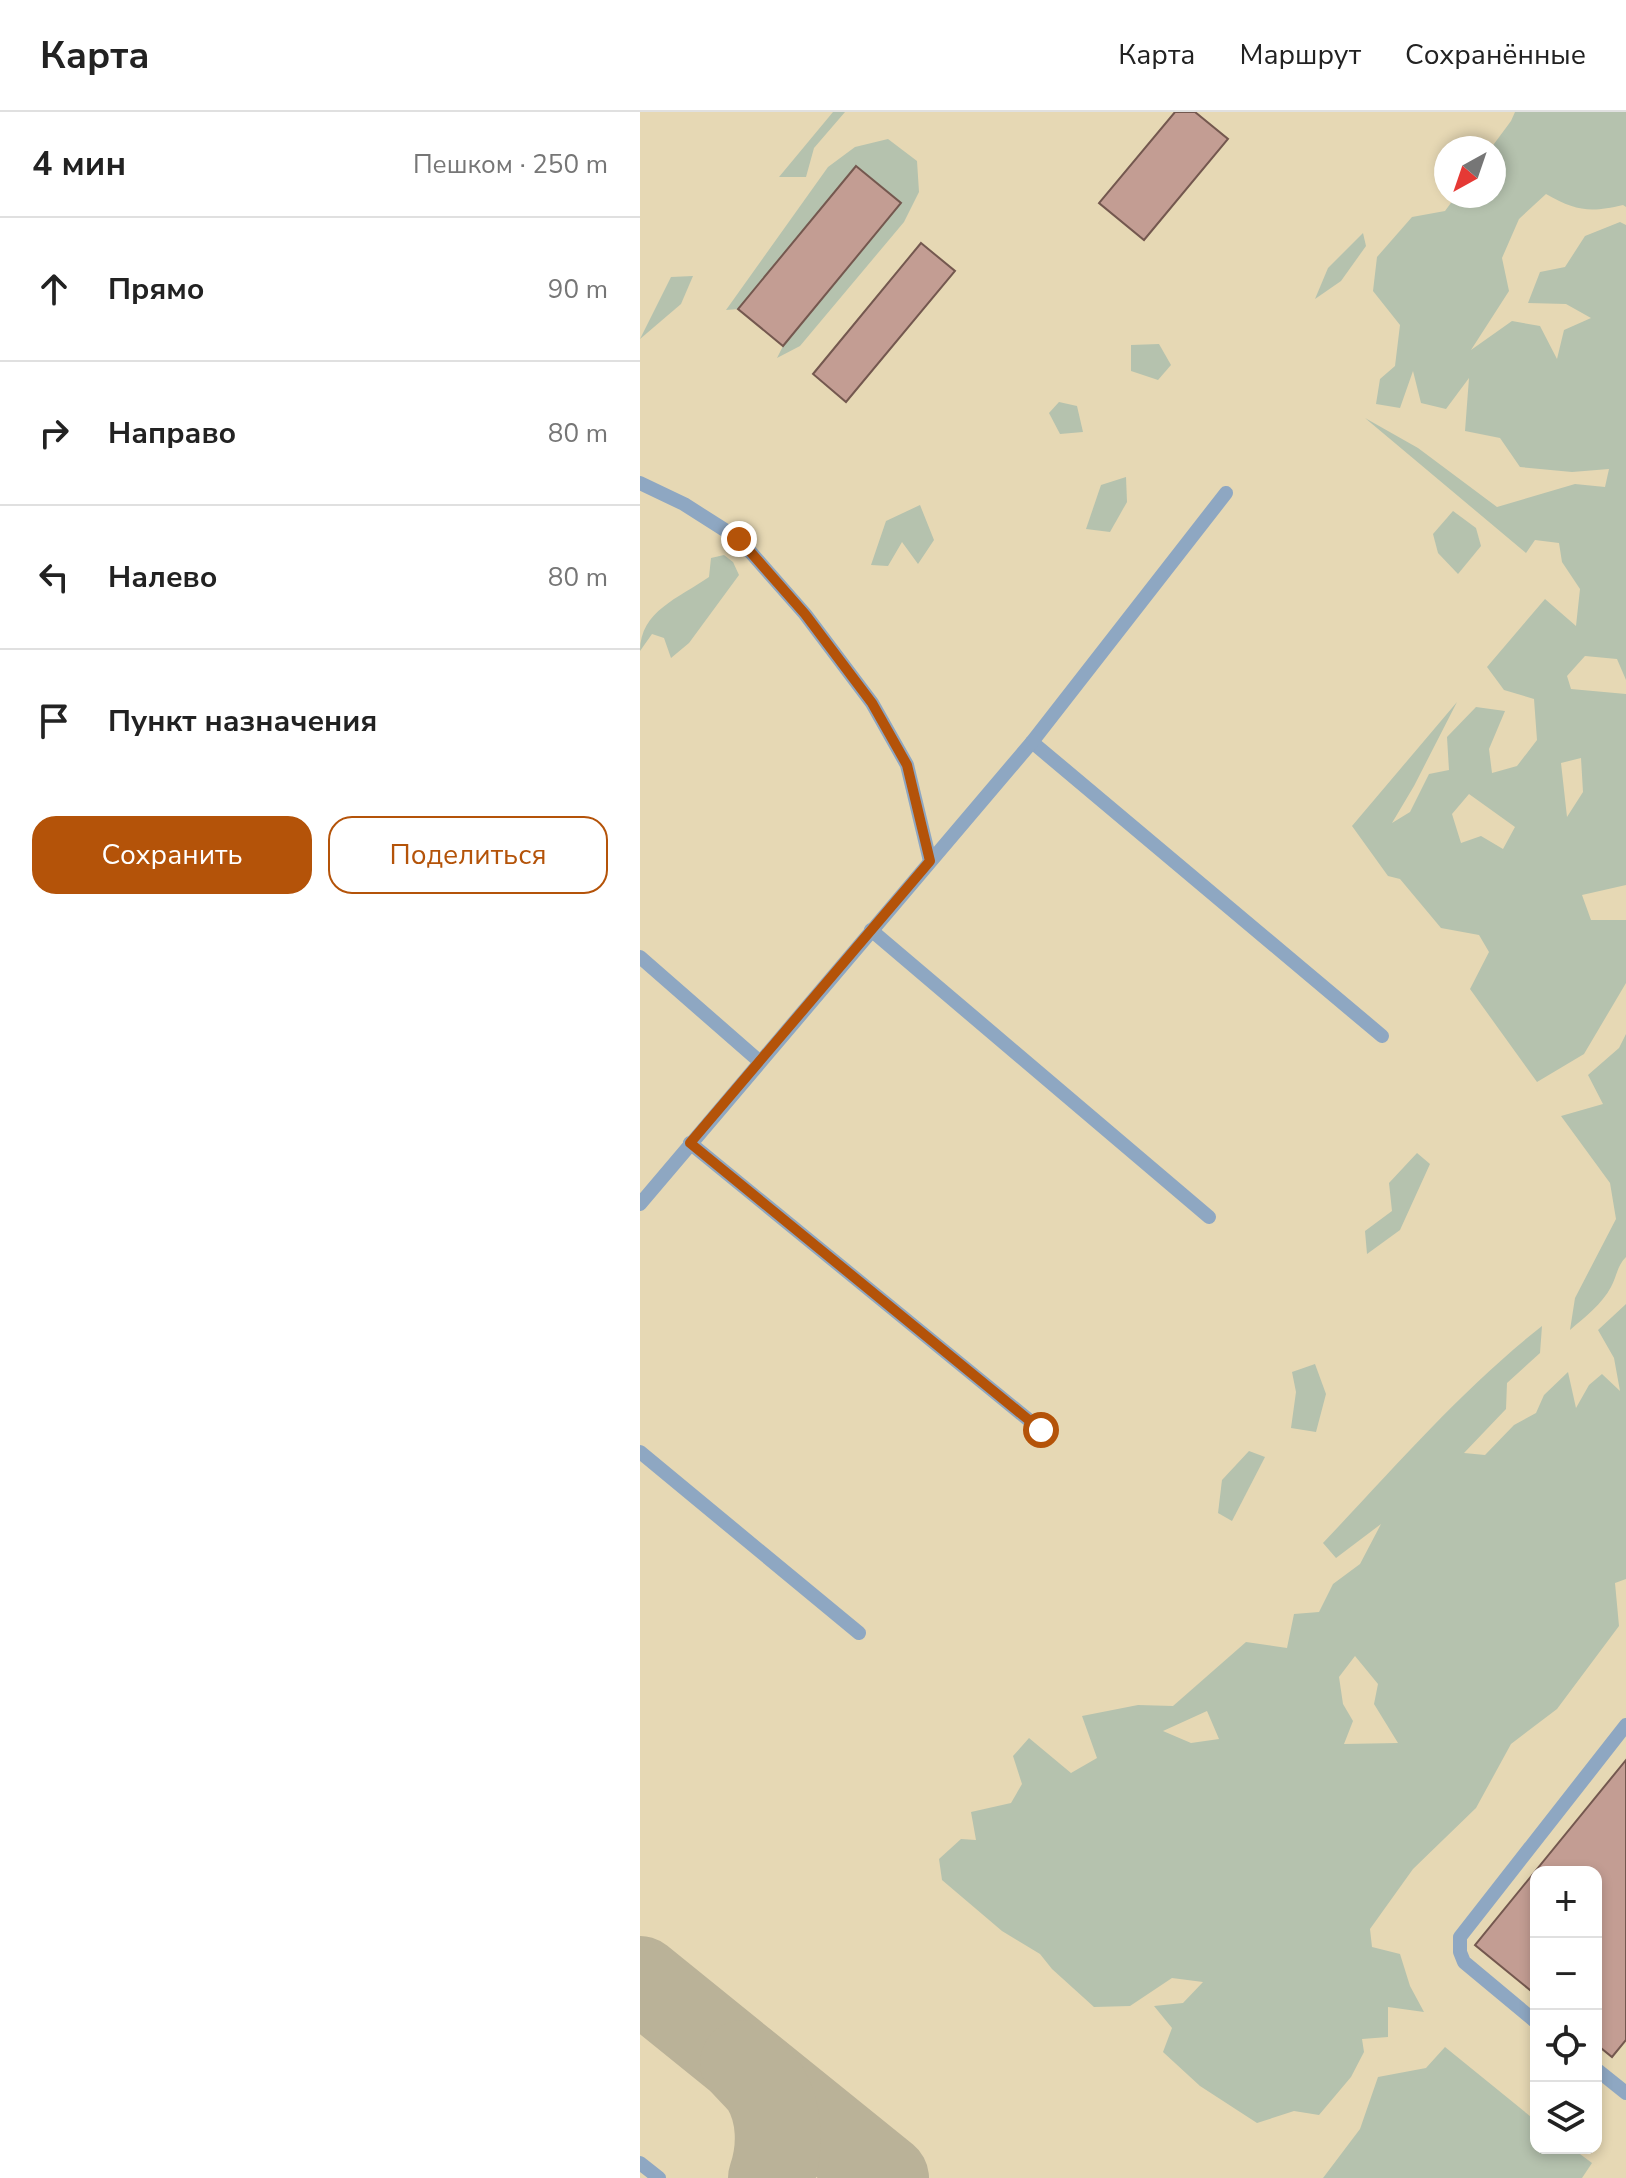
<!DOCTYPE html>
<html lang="ru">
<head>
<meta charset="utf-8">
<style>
	:root { --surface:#fff; --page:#f2f2f2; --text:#222; --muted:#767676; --line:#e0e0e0; --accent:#b45309 }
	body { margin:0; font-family:"Nunito Sans",sans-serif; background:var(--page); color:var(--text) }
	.controls { position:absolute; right:24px; bottom:24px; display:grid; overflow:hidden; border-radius:16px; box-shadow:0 4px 12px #0003 }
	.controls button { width:72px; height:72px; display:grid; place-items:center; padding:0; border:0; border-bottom:2px solid var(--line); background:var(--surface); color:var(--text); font:40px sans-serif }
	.compass { position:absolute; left:794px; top:24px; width:72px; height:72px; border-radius:50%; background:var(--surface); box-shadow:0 4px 12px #0003; rotate:220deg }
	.stop { position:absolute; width:24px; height:24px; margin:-18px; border:6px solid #b45309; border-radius:50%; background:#fff }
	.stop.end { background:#b45309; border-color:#fff; box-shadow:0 2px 8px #0008 }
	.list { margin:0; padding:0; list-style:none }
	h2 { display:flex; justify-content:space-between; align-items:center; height:104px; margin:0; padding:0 32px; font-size:34px }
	h2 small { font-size:26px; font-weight:400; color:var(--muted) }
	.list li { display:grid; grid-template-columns:52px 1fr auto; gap:24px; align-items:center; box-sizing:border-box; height:144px; padding:0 32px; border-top:2px solid var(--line) }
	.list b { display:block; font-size:30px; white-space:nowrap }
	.list em { font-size:26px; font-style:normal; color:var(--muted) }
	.actions { display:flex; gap:16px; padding:24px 32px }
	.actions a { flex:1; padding:18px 0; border:2px solid var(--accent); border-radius:24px; text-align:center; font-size:28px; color:var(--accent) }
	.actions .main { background:var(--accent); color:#fff }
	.icon { flex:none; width:44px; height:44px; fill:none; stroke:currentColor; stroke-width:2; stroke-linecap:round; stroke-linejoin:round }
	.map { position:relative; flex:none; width:986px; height:2066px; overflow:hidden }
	header { display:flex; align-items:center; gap:48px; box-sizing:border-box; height:112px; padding:0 40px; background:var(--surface); border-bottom:2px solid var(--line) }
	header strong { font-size:38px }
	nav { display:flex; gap:44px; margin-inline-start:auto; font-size:28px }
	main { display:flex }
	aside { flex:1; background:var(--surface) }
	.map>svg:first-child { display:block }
	.built { fill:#e6d8b4; fill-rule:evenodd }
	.green { fill:#b5c2ae; fill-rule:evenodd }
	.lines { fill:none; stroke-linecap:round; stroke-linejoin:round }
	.taxiway { stroke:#bab298; stroke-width:86 }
	.building { fill:#c39d93; stroke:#74584f; stroke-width:2 }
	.service { stroke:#8ea7c2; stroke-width:14 }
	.route { stroke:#b45309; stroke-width:10 }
</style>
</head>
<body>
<header>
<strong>Карта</strong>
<nav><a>Карта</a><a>Маршрут</a><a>Сохранённые</a></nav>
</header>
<main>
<aside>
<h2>4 мин<small>Пешком · 250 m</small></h2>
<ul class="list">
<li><svg class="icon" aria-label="ahead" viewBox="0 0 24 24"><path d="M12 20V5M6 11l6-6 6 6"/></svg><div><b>Прямо</b></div><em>90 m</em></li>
<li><svg class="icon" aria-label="right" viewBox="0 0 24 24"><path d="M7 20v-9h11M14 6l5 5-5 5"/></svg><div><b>Направо</b></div><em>80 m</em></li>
<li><svg class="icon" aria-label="left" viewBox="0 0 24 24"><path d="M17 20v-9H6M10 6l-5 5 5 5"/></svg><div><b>Налево</b></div><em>80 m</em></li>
<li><svg class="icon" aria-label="arrive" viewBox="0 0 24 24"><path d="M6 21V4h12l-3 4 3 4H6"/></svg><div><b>Пункт назначения</b></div></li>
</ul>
<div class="actions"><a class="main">Сохранить</a><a>Поделиться</a></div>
</aside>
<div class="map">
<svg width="986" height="2066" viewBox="0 0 986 2066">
	<rect width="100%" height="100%" fill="#efe5c7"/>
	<path class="built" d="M0 0H986V2066H0ZM806 36H854V84H806ZM896 1760H956V2036H896Z"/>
	<g class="green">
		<polygon points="193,0 205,0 174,36 166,65 139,65"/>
		<path d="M875 0H986V95L983 93C950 101 936 99 906 82L879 107 862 146 869 179 831 238 872 209 900 214 917 247 924 218 951 206 926 192 888 191 900 160 925 155 945 124 980 110 986 113V568L977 547 945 544 927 564 931 577 986 582V773L942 783 951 808H986V871L944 942 897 970 830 877 849 840 839 823 801 816 760 767 748 764 712 714 817 590 774 674 752 711 770 700 789 662 809 658 807 625 836 595 865 599 849 637 852 661 877 654 897 628 894 587 864 578 847 555 905 487 936 514 940 477 922 450 919 431 895 428 886 441 725 306 778 336 857 395 935 372 965 375 969 357 932 360 880 355 860 326 825 319 829 266 806 297 781 291 773 259 760 296 736 292 740 267 755 254 760 213 733 179 737 145 772 105 805 99 816 84H854V36H851L871 9ZM941 646 943 680 927 705 921 651ZM829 682 875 715 863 737 841 724 821 731 812 702Z"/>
		<polygon points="248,27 277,49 279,80 264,110 160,234 137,246 143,234 260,91 216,55 98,197 86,198 188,55 215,35"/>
		<polygon points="723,121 726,134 701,169 675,187 688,156"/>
		<polygon points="53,164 41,192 0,227 31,165"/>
		<polygon points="519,232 531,253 518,268 491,259 491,233"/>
		<polygon points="419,290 437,294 443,320 420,322 409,301"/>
		<polygon points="486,365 487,390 470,420 446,417 461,373"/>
		<polygon points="280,393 294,428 278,452 262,430 248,454 231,453 246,409"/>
		<polygon points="813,399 836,416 841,434 818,462 798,441 793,422"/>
		<path d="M84 443 93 450 99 463 49 531 31 546 24 526 12 522 0 539C0 499 39 486 69 465L71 446Z"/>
		<path d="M986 922V1145C977 1154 977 1164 971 1175 962 1192 945 1205 930 1218L935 1186 976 1107 970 1071 921 1004 963 992 948 963 979 936Z"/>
		<polygon points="777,1041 790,1052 760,1118 727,1142 725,1119 752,1099 749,1071"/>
		<path d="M986 1192V1467L975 1471 979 1514 917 1597 871 1632 836 1696 773 1757 730 1817 732 1835 760 1842 770 1874 784 1900 748 1895V1925L722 1927 724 1940 711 1965 679 2003 654 1999 617 2011 560 1974 523 1940 532 1916 514 1894 543 1891 563 1870 532 1866 490 1894 454 1895 412 1857 400 1842 362 1819 302 1768 299 1747 321 1727 336 1728 331 1700 371 1691 382 1672 373 1644 389 1626 431 1661 457 1646 442 1604 498 1593 533 1594 606 1530 647 1536 654 1502 679 1500 693 1472 720 1452 741 1412 696 1446 683 1431C753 1357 822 1277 902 1214L900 1241 867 1271 866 1297 824 1341 845 1343 874 1313 896 1301 904 1283 928 1260 936 1296 949 1273 962 1262 980 1279 974 1246 958 1218ZM715 1544 738 1572 734 1592 758 1631 704 1632 713 1609 703 1592 699 1565ZM567 1599 579 1627 551 1631 523 1619Z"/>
		<polygon points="675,1252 686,1282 676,1320 651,1316 656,1280 652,1260"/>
		<polygon points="609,1339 625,1345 592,1409 578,1401 582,1368"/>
		<polygon points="805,1935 896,2009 896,2036 932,2036 952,2051 942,2066 683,2066 720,2017 738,1965 786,1956"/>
	</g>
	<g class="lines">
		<g class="taxiway">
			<polyline points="0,1867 246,2066"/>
			<path d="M103 1951C109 1958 118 1966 124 1974 141 2002 141 2037 131 2066"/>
		</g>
	</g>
	<g class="building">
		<polygon points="535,0 555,0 588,27 504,128 459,91"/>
		<polygon points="216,54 261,91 143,234 98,197"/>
		<polygon points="281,131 315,159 206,290 173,262"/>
		<polygon points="986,1648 986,1928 972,1945 956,1932 956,1760 896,1760 896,1883 835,1833"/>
	</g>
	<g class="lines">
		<g class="service">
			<polyline points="0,371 44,392 99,427 165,502 232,591 267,653 290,749"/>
			<polyline points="392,630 742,924"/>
			<polyline points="231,818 569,1105"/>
			<polyline points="0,845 119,949"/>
			<polyline points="50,1031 401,1318"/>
			<polyline points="0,1092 392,630 586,381"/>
			<polyline points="0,1340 219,1521"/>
			<polyline points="896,1910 824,1850 820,1840 820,1825 986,1613"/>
			<polyline points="956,1957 986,1981"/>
			<polyline points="0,2051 19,2066"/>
		</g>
	</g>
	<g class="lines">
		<polyline class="route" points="99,427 165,502 232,591 267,653 290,749 50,1031 401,1318"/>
	</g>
</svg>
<div class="controls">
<button>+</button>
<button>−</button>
<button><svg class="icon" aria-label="locate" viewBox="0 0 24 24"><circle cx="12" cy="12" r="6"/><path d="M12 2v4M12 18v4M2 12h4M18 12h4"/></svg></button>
<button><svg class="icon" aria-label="layers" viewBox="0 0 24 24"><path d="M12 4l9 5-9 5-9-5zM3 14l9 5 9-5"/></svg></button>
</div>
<svg class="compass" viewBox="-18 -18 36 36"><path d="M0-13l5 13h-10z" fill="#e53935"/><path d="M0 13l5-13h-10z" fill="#767676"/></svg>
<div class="stop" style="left:401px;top:1318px"></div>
<div class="stop end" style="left:99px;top:427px"></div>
</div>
</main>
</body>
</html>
